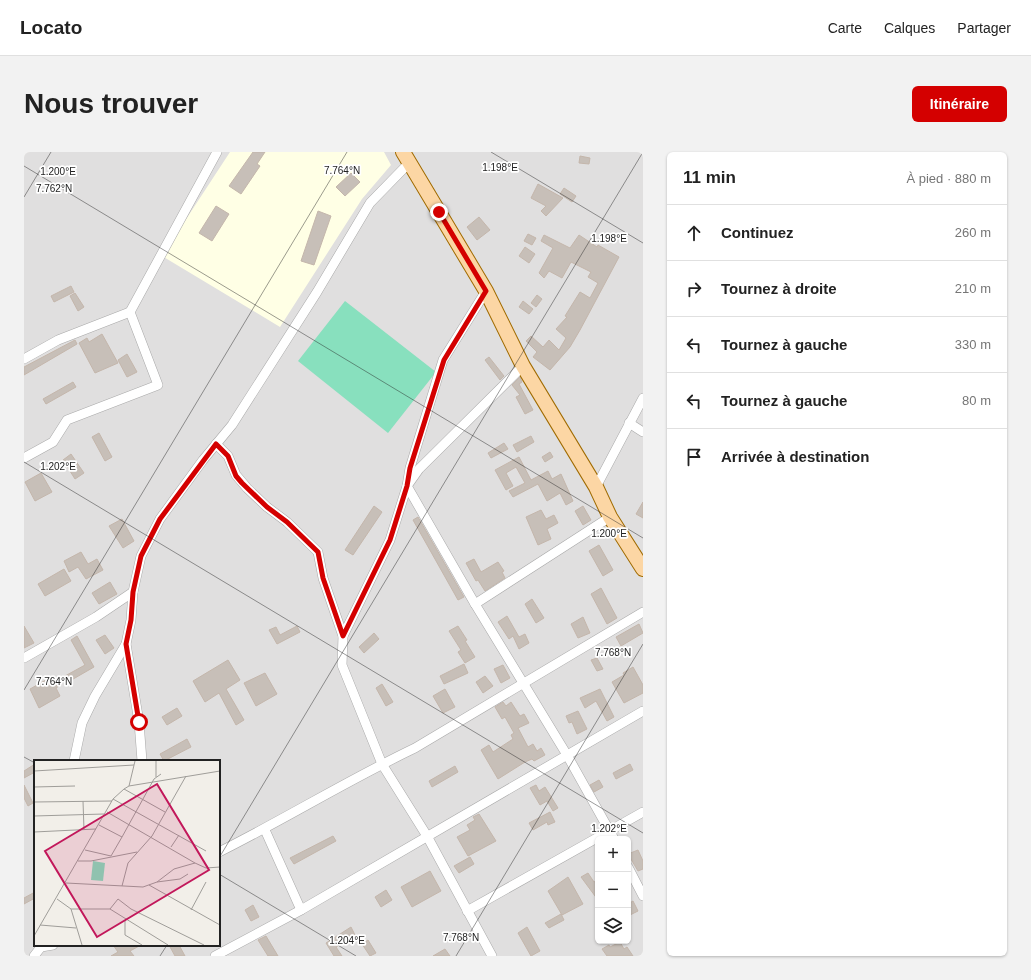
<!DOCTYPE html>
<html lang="fr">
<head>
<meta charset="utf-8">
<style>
	:root { --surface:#fff; --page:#f2f2f2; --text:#222; --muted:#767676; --line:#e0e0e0; --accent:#d40000 }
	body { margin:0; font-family:Arial,sans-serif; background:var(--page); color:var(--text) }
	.controls { position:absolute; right:12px; bottom:12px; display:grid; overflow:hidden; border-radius:6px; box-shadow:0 1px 3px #0004 }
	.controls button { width:36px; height:36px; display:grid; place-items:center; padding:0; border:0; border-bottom:1px solid var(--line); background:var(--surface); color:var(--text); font:20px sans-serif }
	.stop { position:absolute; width:12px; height:12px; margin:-9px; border:3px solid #d40000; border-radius:50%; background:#fff }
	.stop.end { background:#d40000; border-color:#fff; box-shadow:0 1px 4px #0008 }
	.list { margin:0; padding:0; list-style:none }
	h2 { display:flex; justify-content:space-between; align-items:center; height:52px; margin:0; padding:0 16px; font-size:17px }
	h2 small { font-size:13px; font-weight:400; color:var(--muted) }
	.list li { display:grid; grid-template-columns:26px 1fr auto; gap:12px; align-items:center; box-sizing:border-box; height:56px; padding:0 16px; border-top:1px solid var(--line) }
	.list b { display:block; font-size:15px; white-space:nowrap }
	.list em { font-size:13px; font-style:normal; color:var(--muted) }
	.icon { flex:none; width:22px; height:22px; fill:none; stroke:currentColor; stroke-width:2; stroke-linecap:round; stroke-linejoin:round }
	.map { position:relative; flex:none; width:619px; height:804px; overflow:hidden; border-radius:6px }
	header { display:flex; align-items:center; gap:24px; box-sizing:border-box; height:56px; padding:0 20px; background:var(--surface); border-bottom:1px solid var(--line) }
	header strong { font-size:19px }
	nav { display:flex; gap:22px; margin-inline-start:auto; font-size:14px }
	.intro { display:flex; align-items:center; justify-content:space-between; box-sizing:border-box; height:96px; padding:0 24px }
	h1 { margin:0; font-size:28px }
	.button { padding:10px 18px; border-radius:6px; background:var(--accent); color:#fff; font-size:14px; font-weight:700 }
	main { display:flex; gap:24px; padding:0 24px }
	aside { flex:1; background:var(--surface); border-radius:6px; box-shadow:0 1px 3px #0004 }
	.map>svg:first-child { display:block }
	.residential { fill:#e0dfdf; fill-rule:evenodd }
	.education { fill:#ffffe5 }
	.pitch { fill:#88e0be }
	.building { fill:#c7bfb8; stroke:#c4b6ab }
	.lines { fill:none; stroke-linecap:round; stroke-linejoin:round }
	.street-casing { stroke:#a9a9a9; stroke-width:10 }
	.primary-casing { stroke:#a06b00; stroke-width:16 }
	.street { stroke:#fff; stroke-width:9 }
	.primary { stroke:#fcd6a4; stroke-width:14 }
	.route { stroke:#d40000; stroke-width:5 }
	.ticks { fill:none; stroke:#222; stroke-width:1; stroke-opacity:0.45 }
	.inset-road { fill:none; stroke:#9f9d99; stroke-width:1 }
	.view { fill:#c2185b; fill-opacity:0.15; stroke:#c2185b; stroke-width:2 }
	.inset-edge { fill:none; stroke:#222; stroke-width:2 }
	.ticks-label { font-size:10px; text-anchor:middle; fill:#222; stroke:#fff; stroke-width:3.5; stroke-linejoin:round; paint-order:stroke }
</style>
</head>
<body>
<header>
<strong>Locato</strong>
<nav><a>Carte</a><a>Calques</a><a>Partager</a></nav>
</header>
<div class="intro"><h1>Nous trouver</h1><a class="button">Itinéraire</a></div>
<main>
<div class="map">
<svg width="619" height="804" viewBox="0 0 619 804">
	<rect width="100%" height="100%" fill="#f2efe9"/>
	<path class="residential" d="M0 0H619V804H0ZM11 609H195V793H11ZM574 687H604V789H574Z"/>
	<polygon class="education" points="206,0 360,0 367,13 338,47 256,175 138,104"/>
	<polygon class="pitch" points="321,149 412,220 364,281 274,209"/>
	<g class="building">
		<polygon points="229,0 241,0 233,12 236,14 217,42 205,34"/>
		<polygon points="556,4 566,6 565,12 555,11"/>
		<polygon points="327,21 336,30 321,44 312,35"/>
		<polygon points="514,32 539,46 522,64 517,59 522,54 507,46"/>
		<polygon points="540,36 552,44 548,50 536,42"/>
		<polygon points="192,54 205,62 188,89 175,81"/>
		<polygon points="294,59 307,64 290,113 277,109"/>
		<polygon points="455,65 466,78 453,88 443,75"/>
		<polygon points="504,82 512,86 508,93 500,89"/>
		<polygon points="520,83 546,96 555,83 573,95 574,93 595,105 556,178 546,195 526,218 509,205 513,200 502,189 507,184 519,195 525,188 535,198 542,186 532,177 543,165 541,164 556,140 566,146 574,131 564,125 567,120 547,110 538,126 525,119 520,126 515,121 529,96 517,89"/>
		<polygon points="501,95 511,102 505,111 495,104"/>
		<polygon points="47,134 50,140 30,150 27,144"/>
		<polygon points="51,141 60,155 54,159 46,144"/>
		<polygon points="513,143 518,147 512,155 507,151"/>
		<polygon points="499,149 509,157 505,162 495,155"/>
		<polygon points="78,182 94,211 71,221 55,191 63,186 65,190"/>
		<polygon points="51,188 53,192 0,223 0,215"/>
		<polygon points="103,202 113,220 103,225 94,208"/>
		<polygon points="465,205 480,224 476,228 461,208"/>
		<polygon points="496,225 498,230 495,232 509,258 501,262 492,245 496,243 488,233"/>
		<polygon points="49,230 52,235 22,252 19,247"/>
		<polygon points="75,281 88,305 81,309 68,285"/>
		<polygon points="507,284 510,290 493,300 489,293"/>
		<polygon points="480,291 484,297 467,306 464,301"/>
		<polygon points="526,300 529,305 521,310 518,305"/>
		<polygon points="47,302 60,321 51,327 39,308"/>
		<polygon points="495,305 507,328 524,319 528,327 537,322 549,349 542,353 536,341 523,349 514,332 489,345 485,339 501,331 492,315 482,321 489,334 482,338 471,318"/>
		<polygon points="17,321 28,340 11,349 1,330"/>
		<polygon points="619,350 619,366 612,362"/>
		<polygon points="350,354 358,360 329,403 321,398"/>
		<polygon points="559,354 567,368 559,373 551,359"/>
		<polygon points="517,358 522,367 530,363 534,371 523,377 527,387 514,393 502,365"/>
		<polygon points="394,365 440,445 434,448 389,368"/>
		<polygon points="98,367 110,389 99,396 85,374"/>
		<polygon points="575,393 589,418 579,424 565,399"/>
		<polygon points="57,400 64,412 73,407 79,418 62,427 54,415 45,420 40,409"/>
		<polygon points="450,407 457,420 474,410 480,419 478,420 481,426 461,439 454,428 452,429 442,411"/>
		<polygon points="40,417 47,429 21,444 14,432"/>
		<polygon points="86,430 93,442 75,452 68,441"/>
		<polygon points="577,436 593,466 583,472 567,442"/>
		<polygon points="508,447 520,466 512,471 501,452"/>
		<polygon points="483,464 495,485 501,482 505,491 495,497 489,484 485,487 474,470"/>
		<polygon points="559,465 566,481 554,486 547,472"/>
		<polygon points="615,472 619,481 597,494 592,485"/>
		<polygon points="0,474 10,491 0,496"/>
		<polygon points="273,474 276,480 253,492 245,478 252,475 256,483"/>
		<polygon points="434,474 443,488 441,489 451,505 441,511 434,500 437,498 425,479"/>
		<polygon points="350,481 355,487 340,501 335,495"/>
		<polygon points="81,483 90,496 81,502 72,488"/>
		<polygon points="53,484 70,515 44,530 41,524 61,513 47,488"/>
		<polygon points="573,506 579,517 573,519 567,508"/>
		<polygon points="204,508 216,528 202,537 220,568 212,573 195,541 181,550 169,529"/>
		<polygon points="440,512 444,521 420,532 416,524"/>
		<polygon points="479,513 486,526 477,531 470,517"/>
		<polygon points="609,515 619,533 619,541 600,551 588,530 600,523 599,521"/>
		<polygon points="241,521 253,542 232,554 220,531"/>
		<polygon points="29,524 35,534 32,536 36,544 15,556 6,537"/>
		<polygon points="461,524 469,534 459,541 452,530"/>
		<polygon points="358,532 369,550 362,554 352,536"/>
		<polygon points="421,537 431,555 419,561 409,544"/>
		<polygon points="576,537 590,565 583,569 572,549 561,556 556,546"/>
		<polygon points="479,550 482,554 487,550 496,564 500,562 505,571 494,576 504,595 509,592 513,599 517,596 521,603 510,609 508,607 501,610 474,627 457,598 465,593 469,600 489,587 487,583 490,581 481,565 478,567 471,555"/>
		<polygon points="153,556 158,564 143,573 138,565"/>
		<polygon points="554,559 563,577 553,582 548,570 545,571 542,564"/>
		<polygon points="163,587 167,595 140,609 136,602"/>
		<polygon points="11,612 11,620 0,626 0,619"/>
		<polygon points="606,612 609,618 592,627 589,621"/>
		<polygon points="431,614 434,620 408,635 405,629"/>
		<polygon points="575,628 579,635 570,640 566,633"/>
		<polygon points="0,633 9,651 4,654 0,646"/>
		<polygon points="512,633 515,639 521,635 534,656 529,659 523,649 516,653 506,636"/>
		<polygon points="526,660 531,670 524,673 523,670 509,678 505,671"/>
		<polygon points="455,662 472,689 444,704 433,685 446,678 443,673 451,668 449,665"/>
		<polygon points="309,684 312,689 270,712 266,706"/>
		<polygon points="614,698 619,709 619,717 614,719 604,702"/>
		<polygon points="446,705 450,712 435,721 430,714"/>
		<polygon points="406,719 417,739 388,755 377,735"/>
		<polygon points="564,721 570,730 574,728 574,748 557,725"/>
		<polygon points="544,725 559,752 538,763 524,739"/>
		<polygon points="362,738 368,748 357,755 351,745"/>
		<polygon points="11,740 11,746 0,752 0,746"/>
		<polygon points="609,749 614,759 604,764 604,752"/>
		<polygon points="229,753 235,765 227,769 221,758"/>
		<polygon points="537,762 540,768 525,776 521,771"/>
		<polygon points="327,775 331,783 312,795 318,804 310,804 302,791"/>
		<polygon points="503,775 516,799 507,804 494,781"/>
		<polygon points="242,784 254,804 244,804 234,788"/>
		<polygon points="344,788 352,801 346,804 338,792"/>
		<polygon points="596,790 600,797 603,795 609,804 583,804 578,797 585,793 586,795"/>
		<polygon points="89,793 117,793 106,799 110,804 87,804 94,800"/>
		<polygon points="145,793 155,793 161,804 151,804"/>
		<polygon points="421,797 426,804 409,804"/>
	</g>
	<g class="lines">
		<defs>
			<g id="street">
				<polyline points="0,207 34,188 106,160"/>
				<polyline points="605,271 619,280"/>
				<polyline points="192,292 204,304 212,323 223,336 243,355 263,370 294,400 299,426 319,484 318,513 358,612 403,684 468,804"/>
				<polyline points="0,306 29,290 43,268 134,233 106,160 193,0"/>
				<polyline points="572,335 619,246"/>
				<polyline points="586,365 451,452 543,603 590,687"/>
				<polyline points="451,452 383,334 395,317 499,214"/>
				<polyline points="319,484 366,388 383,334 386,316 419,208 462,139"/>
				<polyline points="102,492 115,570 118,609"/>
				<polyline points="0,506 72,465 109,440"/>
				<polyline points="50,609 58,571 71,544 102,492 107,468 109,440 117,404 136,367 179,308 208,273 293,140 346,51 385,11"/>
				<polyline points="241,678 277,758"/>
				<path d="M195 700C261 667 324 628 391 596L619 460"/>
				<polyline points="604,715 619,744"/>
				<polyline points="443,759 619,660"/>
				<polyline points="10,804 17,795 29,793"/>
				<polyline points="191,804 277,758 619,559"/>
			</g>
			<polyline id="primary" points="379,0 462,139 499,214 572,335 586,365 619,417"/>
		</defs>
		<use href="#street" class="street-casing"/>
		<use href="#primary" class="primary-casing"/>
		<use href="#street" class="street"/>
		<use href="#primary" class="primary"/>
	</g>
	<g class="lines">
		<polyline class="route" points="115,570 102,492 107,468 109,440 117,404 136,367 192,292 204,304 212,324 218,331 243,355 263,370 294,400 299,426 319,484 366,388 383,334 386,316 420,208 462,139 415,60"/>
	</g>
	<path class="ticks" d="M467 0 619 91M0 14 619 386M0 45 27 0M0 310 619 681M0 538 323 0M0 605 11 611M195 706 619 0M195 722 332 804M136 804 143 793M432 804 619 492"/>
	<g transform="translate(10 608)">
		<rect width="186" height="186" fill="#f2efe9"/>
		<path d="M59 101 71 103 69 121 57 120Z" fill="#88e0be"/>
		<path class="inset-road" d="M0 11 100 5M122 17V1M95 26 101 1M0 27 41 26M90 29 131 52M79 39 172 91M49 41 50 70M0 42 78 41M73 52 161 103 172 108 186 107M0 56 70 54M65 65 88 77 120 19 127 14M0 72 62 69M137 87 145 75M51 90 77 96 88 77M44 101H57L103 92M123 122 140 109 161 103M32 123 109 127 123 122 146 119 154 114M115 125 186 165M88 126 94 103 118 76 152 16M23 139 37 149 48 185M37 149H76L84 139 97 149 170 185M76 149 134 185M157 150 172 122M91 160V175L108 185M6 165 42 168M0 176 79 39 90 29 95 26 186 11"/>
		<path class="view" d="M123 24 175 110 63 177 11 91Z"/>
		<rect width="186" height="186" class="inset-edge"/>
	</g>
	<g class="ticks-label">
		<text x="476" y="19">1.198°E</text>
		<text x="318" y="22">7.764°N</text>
		<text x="34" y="23">1.200°E</text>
		<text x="30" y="40">7.762°N</text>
		<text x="585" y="90">1.198°E</text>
		<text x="34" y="318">1.202°E</text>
		<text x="585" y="385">1.200°E</text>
		<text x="589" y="504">7.768°N</text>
		<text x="30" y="533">7.764°N</text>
		<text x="585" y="680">1.202°E</text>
		<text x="437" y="789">7.768°N</text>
		<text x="323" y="792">1.204°E</text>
	</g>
</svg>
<div class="controls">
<button>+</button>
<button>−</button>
<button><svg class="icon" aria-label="layers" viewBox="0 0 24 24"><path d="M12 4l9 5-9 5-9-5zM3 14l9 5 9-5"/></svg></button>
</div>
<div class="stop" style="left:115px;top:570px"></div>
<div class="stop end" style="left:415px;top:60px"></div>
</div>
<aside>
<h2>11 min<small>À pied · 880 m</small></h2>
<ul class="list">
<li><svg class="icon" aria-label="ahead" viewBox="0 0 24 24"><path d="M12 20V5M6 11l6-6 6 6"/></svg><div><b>Continuez</b></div><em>260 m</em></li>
<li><svg class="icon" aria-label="right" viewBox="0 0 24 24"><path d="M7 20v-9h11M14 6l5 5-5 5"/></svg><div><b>Tournez à droite</b></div><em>210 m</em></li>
<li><svg class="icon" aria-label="left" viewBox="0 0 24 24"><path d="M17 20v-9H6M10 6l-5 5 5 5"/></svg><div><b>Tournez à gauche</b></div><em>330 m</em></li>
<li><svg class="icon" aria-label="left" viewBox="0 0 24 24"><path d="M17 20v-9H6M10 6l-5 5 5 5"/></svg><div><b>Tournez à gauche</b></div><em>80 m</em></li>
<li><svg class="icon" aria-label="arrive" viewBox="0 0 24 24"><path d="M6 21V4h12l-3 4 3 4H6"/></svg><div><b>Arrivée à destination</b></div></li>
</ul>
</aside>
</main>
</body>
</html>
